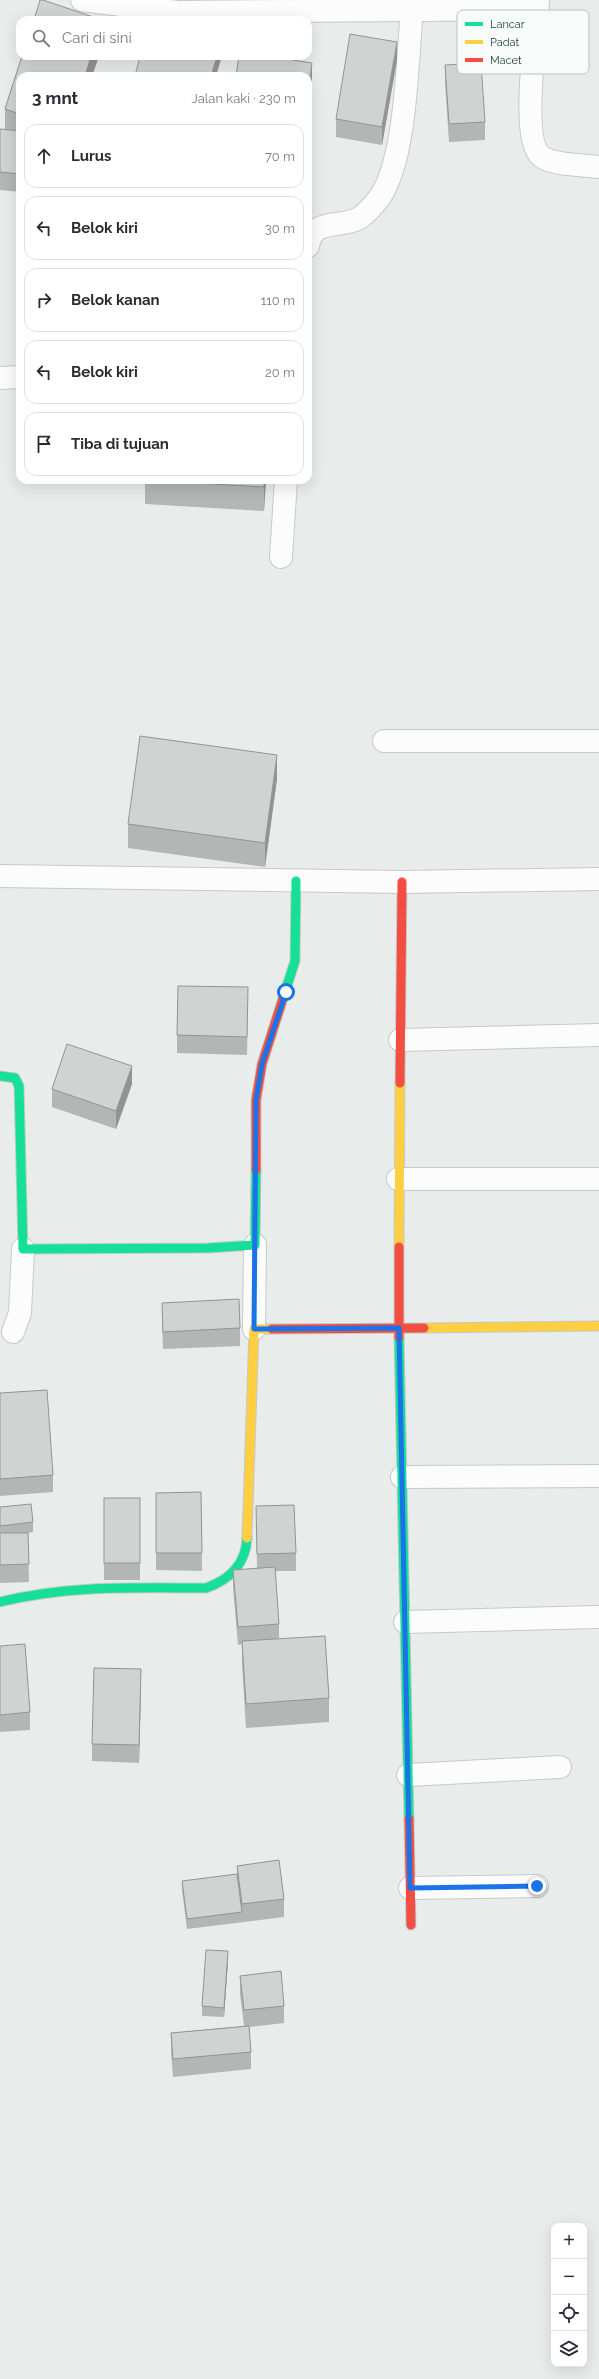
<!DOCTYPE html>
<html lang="id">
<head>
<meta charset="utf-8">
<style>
	:root { --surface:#fff; --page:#f2f2f3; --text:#2b2b33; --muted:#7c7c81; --line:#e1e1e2 }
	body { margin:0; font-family:Raleway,sans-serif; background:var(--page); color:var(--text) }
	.controls { position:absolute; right:12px; bottom:12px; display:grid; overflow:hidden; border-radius:8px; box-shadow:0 4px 16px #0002 }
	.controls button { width:36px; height:36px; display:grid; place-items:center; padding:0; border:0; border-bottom:1px solid var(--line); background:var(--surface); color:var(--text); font:20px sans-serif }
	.stop { position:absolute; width:12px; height:12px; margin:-9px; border:3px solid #1a73e8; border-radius:50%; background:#fff }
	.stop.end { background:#1a73e8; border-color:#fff; box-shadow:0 1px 4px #0008 }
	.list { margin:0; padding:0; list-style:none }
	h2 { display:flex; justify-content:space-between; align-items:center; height:52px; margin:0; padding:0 16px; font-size:17px }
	h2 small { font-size:13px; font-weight:400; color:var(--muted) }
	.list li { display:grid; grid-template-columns:26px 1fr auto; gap:12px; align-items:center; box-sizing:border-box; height:64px; margin:0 8px 8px; padding:0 8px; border:1px solid var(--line); border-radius:12px }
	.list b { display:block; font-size:15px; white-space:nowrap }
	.list em { font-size:13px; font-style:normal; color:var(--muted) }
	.icon { flex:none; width:22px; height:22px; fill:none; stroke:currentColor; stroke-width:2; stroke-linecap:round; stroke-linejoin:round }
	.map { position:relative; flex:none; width:599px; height:2379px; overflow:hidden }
	.search { position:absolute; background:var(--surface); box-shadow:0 4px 16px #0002; left:16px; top:16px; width:296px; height:44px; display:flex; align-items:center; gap:10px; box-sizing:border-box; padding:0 14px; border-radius:12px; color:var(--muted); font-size:15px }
	.panel { position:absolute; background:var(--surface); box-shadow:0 4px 16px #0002; left:16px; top:72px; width:296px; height:412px; border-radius:12px }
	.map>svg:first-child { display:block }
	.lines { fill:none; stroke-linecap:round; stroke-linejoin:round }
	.street-casing { stroke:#c5cac8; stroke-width:24 }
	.fast-casing { stroke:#c3cbc8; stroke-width:11 }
	.slow-casing { stroke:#c3cbc8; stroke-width:11 }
	.jam-casing { stroke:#c3cbc8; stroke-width:11 }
	.street { stroke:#fcfcfc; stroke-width:22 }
	.fast { stroke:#16e098; stroke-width:9 }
	.slow { stroke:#ffcf43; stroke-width:9 }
	.jam { stroke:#f24e42; stroke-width:9 }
	.wall { fill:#b2b6b5 }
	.shaded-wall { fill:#919493 }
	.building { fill:#cfd4d2; stroke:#919493 }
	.route { stroke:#1a73e8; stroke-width:5 }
	.key { fill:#f7fbf9; stroke:#b8c4c0; stroke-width:1 }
	.key-label { font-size:11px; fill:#24423a }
</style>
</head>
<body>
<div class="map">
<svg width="599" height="2379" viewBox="0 0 599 2379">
	<rect width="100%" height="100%" fill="#e8edeb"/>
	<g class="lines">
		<defs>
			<g id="street">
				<polyline points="82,0 177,12 537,9"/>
				<path d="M538 0C537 29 519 141 542 157 553 165 584 165 599 167"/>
				<path d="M308 246C313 216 341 230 361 217 366 213 372 207 376 202 407 167 407 58 412 10"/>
				<polyline points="0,378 20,377"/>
				<polyline points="281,557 286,480"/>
				<polyline points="384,741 599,741"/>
				<polyline points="0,876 402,882 599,879"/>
				<polyline points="400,1040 599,1035"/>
				<polyline points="398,1179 599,1179"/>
				<polyline points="254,1329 255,1245"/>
				<polyline points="13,1332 20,1313 23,1249"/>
				<polyline points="402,1477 599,1476"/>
				<polyline points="405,1622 599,1617"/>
				<polyline points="408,1775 560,1767"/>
				<polyline points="410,1888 537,1886"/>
			</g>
			<g id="fast">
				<polyline points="285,992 295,961 296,881"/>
				<polyline points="0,1076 15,1078 19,1086 23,1249 208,1248 255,1245 256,1170"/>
				<polyline points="399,1337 409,1819"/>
				<path d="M0 1602C68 1585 136 1588 206 1588 229 1580 246 1564 247 1538"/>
			</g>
			<g id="slow">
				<polyline points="399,1247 400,1083"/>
				<polyline points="424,1328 599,1326"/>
				<polyline points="247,1538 254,1329 272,1329"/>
			</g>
			<g id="jam">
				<polyline points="400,1083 402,882"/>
				<polyline points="256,1170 256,1100 262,1064 285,992"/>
				<polyline points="399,1247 399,1337"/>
				<polyline points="272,1329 424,1328"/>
				<polyline points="409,1819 411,1925"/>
			</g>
		</defs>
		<use href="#street" class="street-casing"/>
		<use href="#fast" class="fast-casing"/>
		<use href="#slow" class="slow-casing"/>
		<use href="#jam" class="jam-casing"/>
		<use href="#street" class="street"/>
		<use href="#fast" class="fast"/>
		<use href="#slow" class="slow"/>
		<use href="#jam" class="jam"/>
	</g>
	<g class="wall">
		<polygon points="22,56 99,56 92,76 20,76 20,192 0,190 0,129 5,130 5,109"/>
		<polygon points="397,60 382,145 336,137 336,119"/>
		<polygon points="445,65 485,122 485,140 449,142 445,83"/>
		<polygon points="145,480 266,480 264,511 145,504"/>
		<polygon points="277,779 265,867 128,848 128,824"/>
		<polygon points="248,1005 247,1055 177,1053 177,1035"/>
		<polygon points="132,1084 116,1129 52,1107 52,1089"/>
		<polygon points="162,1303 240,1328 240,1346 163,1349 162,1320"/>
		<polygon points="0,1393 53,1475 53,1492 0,1496"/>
		<polygon points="201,1492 202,1571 156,1570 156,1493"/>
		<rect x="104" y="1498" width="36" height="82"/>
		<polygon points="256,1506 296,1553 296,1571 275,1571 279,1624 279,1639 329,1698 329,1722 246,1728 242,1665 242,1644 238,1645 233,1588 233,1570 257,1568"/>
		<polygon points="0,1507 33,1522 33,1532 28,1533 29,1582 0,1583"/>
		<polygon points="0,1646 30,1712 30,1730 0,1732"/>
		<polygon points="141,1687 139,1763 92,1761 92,1744"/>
		<polygon points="237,1866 284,1899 284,1917 187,1929 182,1890 182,1881 237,1874"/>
		<polygon points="228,1961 224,2017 202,2016 202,2006"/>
		<polygon points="240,1976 284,2006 284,2023 249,2027 251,2052 251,2069 173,2077 171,2051 171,2033 244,2026 240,1994"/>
	</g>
	<g class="shaded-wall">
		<polygon points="397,42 397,60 382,145 382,127"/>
		<polygon points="91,56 99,56 92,76 85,76"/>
		<polygon points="217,56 222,56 216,76 211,76"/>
		<polygon points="312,63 312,80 308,109 308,91"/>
		<polygon points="264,480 266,480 264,511"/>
		<polygon points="277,755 277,779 265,867 265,843"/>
		<polygon points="132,1066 132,1084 116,1129 116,1111"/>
		<polygon points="141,1669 141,1687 139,1763 139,1745"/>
		<polygon points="228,1951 228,1961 224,2017 224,2008"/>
	</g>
	<g class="building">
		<polygon points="40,0 43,0 102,20 34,20"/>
		<polygon points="150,18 160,20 150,20"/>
		<polygon points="350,34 397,42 382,127 336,119"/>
		<polygon points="22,56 91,56 85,76 20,76 20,114 5,109"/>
		<polygon points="140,56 217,56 211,76 135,76"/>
		<polygon points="239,56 268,56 312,63 308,91 308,76 236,76"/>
		<polygon points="481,63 485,122 449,124 445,65"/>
		<polygon points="0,129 20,131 20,174 0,172"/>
		<polygon points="145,480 264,480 264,487"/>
		<polygon points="140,736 277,755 265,843 128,824"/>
		<polygon points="178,986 248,987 247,1037 177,1035"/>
		<polygon points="67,1044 132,1066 116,1111 52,1089"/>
		<polygon points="239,1299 240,1328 163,1332 162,1303"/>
		<polygon points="47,1390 53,1475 0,1479 0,1393"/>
		<polygon points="201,1492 202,1553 156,1553 156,1493"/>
		<rect x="104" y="1498" width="36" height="65"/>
		<polygon points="31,1504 33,1522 0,1526 0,1507"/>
		<polygon points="294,1505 296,1553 257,1554 256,1506"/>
		<polygon points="0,1533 28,1533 29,1564 0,1565"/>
		<polygon points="275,1567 279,1624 238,1627 233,1570"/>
		<polygon points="325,1636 329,1698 246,1704 242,1641"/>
		<polygon points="25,1644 30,1712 0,1715 0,1646"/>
		<polygon points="94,1668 141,1669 139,1745 92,1744"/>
		<polygon points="279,1860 284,1899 242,1904 237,1866"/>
		<polygon points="237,1874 242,1912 187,1919 182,1881"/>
		<polygon points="206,1950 228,1951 224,2008 202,2006"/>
		<polygon points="281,1971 284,2006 244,2010 240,1976"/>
		<polygon points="249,2026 251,2052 173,2059 171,2033"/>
	</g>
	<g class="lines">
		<polyline class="route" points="286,992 262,1064 256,1100 254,1329 399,1328 410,1888 537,1886"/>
	</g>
	<rect x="457" y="10" width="132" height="64" rx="6" class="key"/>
	<rect x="465" y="22" width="18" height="4" fill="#16e098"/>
	<rect x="465" y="40" width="18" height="4" fill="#ffcf43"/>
	<rect x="465" y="58" width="18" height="4" fill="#f24e42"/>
	<g class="key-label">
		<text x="490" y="28">Lancar</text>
		<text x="490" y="46">Padat</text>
		<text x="490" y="64">Macet</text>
	</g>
</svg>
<div class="controls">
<button>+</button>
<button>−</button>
<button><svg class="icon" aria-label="locate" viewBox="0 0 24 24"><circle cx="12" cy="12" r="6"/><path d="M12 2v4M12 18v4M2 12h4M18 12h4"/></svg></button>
<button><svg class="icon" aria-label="layers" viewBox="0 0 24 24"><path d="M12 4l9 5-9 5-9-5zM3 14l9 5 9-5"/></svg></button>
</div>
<div class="stop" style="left:286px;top:992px"></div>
<div class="stop end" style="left:537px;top:1886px"></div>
<div class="search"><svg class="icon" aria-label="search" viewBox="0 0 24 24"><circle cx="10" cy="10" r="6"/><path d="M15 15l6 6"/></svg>Cari di sini</div>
<section class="panel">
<h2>3 mnt<small>Jalan kaki · 230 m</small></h2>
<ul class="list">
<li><svg class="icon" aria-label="ahead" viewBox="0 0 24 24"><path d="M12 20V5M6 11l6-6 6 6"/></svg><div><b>Lurus</b></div><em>70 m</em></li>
<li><svg class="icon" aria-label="left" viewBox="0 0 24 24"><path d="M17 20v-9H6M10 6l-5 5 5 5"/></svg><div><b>Belok kiri</b></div><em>30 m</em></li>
<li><svg class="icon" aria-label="right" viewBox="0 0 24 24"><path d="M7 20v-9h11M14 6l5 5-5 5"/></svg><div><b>Belok kanan</b></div><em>110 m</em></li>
<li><svg class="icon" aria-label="left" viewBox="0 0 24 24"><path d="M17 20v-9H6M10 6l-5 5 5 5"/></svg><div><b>Belok kiri</b></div><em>20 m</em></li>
<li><svg class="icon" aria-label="arrive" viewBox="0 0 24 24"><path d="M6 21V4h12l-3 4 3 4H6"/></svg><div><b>Tiba di tujuan</b></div></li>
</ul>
</section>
</div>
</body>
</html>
